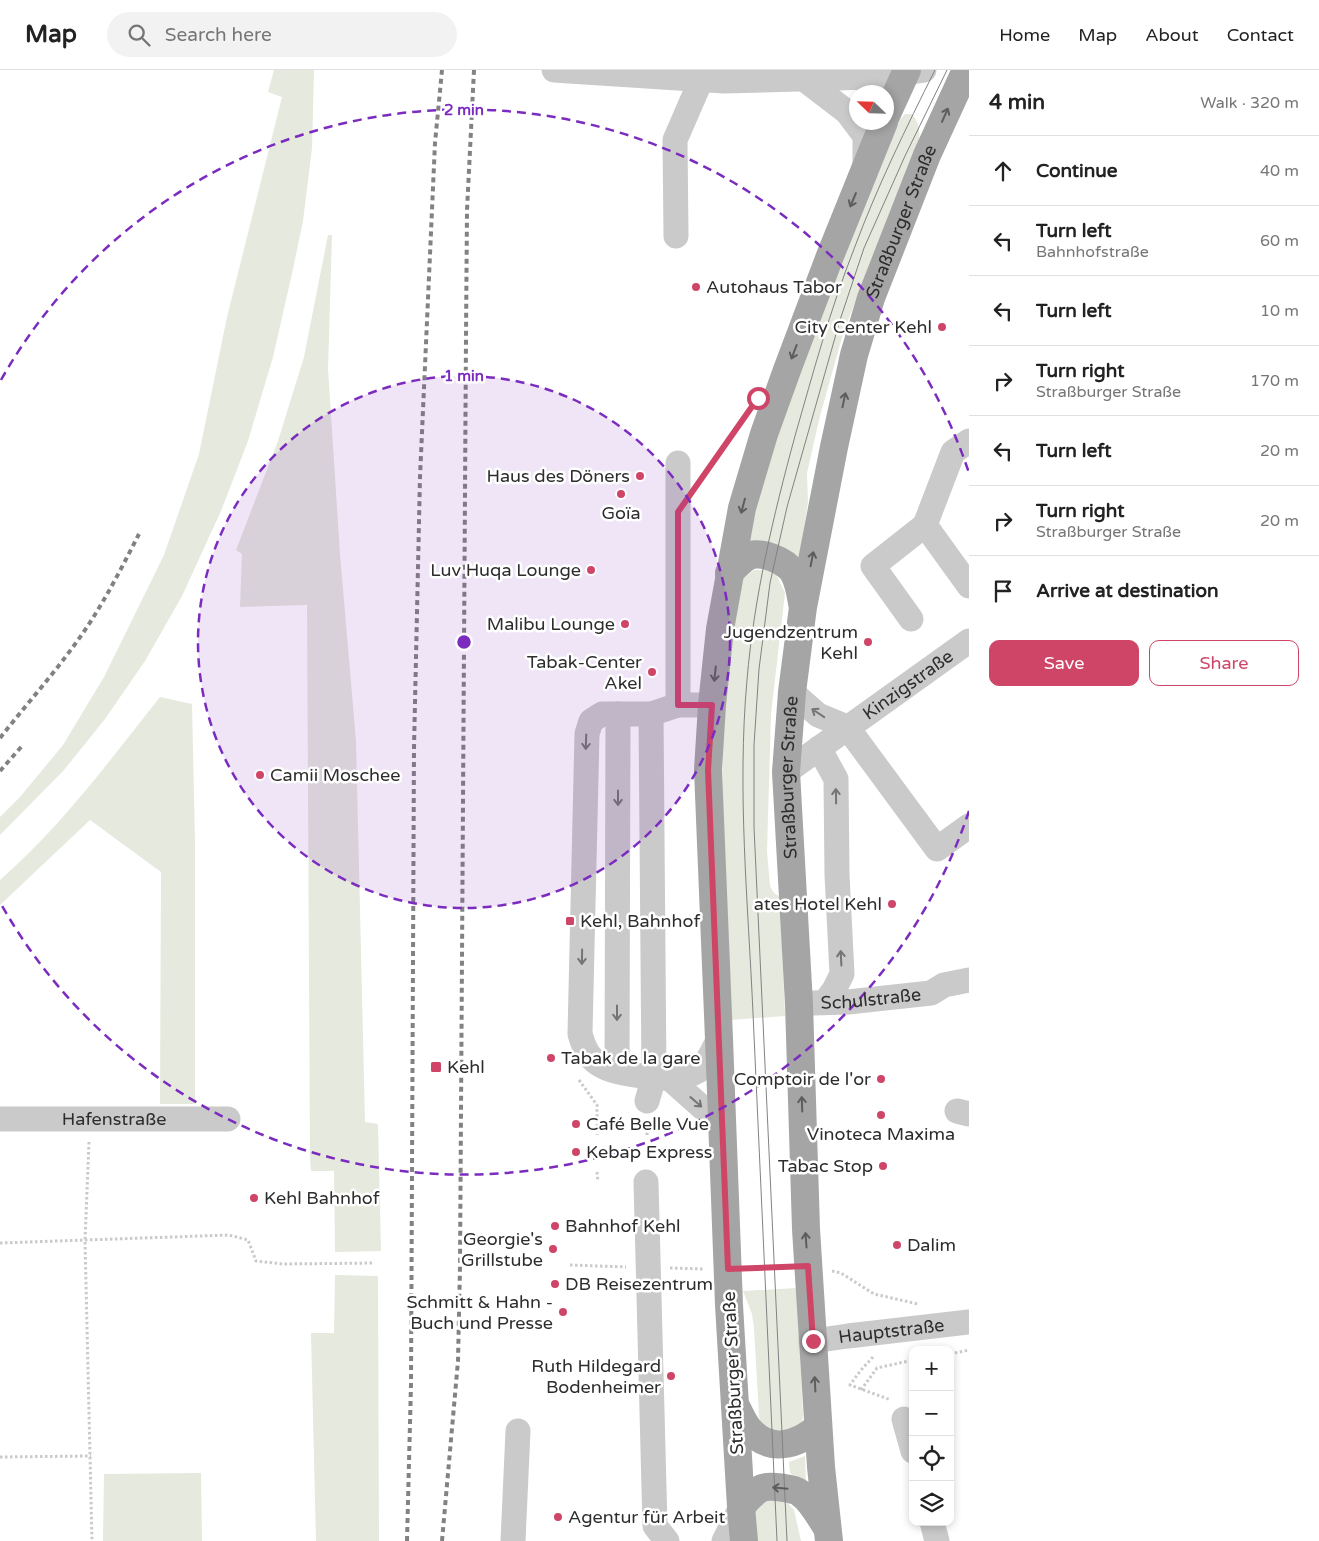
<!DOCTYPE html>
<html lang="en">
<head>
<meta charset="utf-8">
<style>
	:root { --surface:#fff; --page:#f2f2f2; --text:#222; --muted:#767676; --line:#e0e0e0; --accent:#cf4567 }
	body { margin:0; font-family:"Varela Round",sans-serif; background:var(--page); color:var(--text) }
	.controls { position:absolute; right:15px; bottom:15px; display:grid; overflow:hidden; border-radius:10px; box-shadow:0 2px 8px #0003 }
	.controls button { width:45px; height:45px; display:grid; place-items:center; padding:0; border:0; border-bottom:1px solid var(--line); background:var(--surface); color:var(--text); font:25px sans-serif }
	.compass { position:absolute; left:849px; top:15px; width:45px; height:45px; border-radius:50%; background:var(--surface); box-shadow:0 2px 8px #0003; rotate:293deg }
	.stop { position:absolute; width:15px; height:15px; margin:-11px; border:4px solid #cf4567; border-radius:50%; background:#fff }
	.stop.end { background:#cf4567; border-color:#fff; box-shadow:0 1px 5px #0008 }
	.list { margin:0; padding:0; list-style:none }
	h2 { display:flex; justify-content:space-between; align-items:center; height:65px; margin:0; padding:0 20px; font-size:21px }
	h2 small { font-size:16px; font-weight:400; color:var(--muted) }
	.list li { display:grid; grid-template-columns:32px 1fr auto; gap:15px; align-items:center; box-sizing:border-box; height:70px; padding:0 20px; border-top:1px solid var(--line) }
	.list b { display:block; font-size:19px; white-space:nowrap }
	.list p { margin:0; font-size:16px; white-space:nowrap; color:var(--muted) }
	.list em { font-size:16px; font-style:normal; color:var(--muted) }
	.actions { display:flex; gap:10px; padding:15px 20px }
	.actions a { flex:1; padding:11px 0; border:1px solid var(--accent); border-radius:10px; text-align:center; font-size:18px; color:var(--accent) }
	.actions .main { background:var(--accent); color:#fff }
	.icon { flex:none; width:28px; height:28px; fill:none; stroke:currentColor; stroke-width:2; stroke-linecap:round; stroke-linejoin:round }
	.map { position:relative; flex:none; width:969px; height:1471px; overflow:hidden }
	header { display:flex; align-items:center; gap:30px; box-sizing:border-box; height:70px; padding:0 25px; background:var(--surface); border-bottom:1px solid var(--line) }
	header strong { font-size:24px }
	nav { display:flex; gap:28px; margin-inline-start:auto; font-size:18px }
	.search { width:350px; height:45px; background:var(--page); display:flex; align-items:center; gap:12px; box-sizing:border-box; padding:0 18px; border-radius:28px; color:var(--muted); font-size:19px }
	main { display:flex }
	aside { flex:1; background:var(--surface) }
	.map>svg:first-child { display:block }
	.green { fill:#e6e9dd }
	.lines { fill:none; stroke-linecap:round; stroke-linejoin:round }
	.path { stroke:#cacaca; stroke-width:3; stroke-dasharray:2.5 2.5; stroke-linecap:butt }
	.minor { stroke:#cacaca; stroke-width:25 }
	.major { stroke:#a5a5a5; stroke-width:28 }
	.tram { stroke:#828282; stroke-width:1 }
	.rail { stroke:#828282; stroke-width:4; stroke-dasharray:5 4; stroke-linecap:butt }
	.oneway { stroke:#5d5d5d }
	.oneway2 { stroke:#747474 }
	.route { stroke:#cf4567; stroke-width:6 }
	.ring { fill:none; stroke:#7b2cbf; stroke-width:2.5; stroke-dasharray:9 6 }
	.poi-dot { fill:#cf4567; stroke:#fff; stroke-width:2 }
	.labels { text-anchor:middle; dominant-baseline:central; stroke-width:5; stroke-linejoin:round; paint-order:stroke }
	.street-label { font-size:18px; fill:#2d2d2d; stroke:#fff }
	.poi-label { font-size:18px; fill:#2d2d2d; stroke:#fff; text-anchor:start }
	.centre { fill:#7b2cbf; stroke:#fff; stroke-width:2.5 }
	.ring-label { font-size:15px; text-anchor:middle; font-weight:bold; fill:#7b2cbf; stroke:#fff; stroke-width:5; stroke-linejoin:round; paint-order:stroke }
</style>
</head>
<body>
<header>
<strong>Map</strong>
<div class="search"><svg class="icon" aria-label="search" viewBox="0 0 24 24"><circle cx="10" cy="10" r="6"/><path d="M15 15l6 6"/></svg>Search here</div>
<nav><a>Home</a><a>Map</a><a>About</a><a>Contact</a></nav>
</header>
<main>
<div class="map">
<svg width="969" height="1471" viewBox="0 0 969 1471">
	<rect width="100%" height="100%" fill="#fff"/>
	<g class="green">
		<polygon points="274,0 314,0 312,78 303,151 293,199 273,287 248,371 221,441 182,526 145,591 105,649 64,700 0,765 0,747 20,727 63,675 104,607 164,485 199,384 227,247 282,27 268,22"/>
		<path d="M905 44H912C921 55 920 65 918 78L871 190 843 264 820 346 807 403 808 432 800 487 789 481 747 473 760 407 790 322 882 92 899 51Z"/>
		<polygon points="328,165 332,165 328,299 340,484 356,671 365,1052 378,1054 381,1181 335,1182 334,1101 311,1101 310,1087 307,535 240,537 242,484 236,480 278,371 304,287"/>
		<path d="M754 500H768L775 502 785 523 771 644 767 781 770 816 774 823 780 827 785 946 730 950C727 832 716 712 728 595 731 566 738 537 743 509Z"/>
		<path d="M160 627 192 634 195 772V1034H160L161 802 90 750 0 835V810C61 757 110 690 160 627Z"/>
		<polygon points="335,1205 378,1206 379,1471 316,1471 311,1263 334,1263"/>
		<polygon points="797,1218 803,1345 802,1354 788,1367 761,1357 759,1345 754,1258 752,1244 743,1221"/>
		<polygon points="805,1386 806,1416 790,1403 789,1392"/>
		<polygon points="201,1403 202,1471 103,1471 104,1404"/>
		<polygon points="769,1428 787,1432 794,1440 801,1471 757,1471 753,1445 755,1438"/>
	</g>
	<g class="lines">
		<g class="path">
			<polyline points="702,407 739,355"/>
			<polyline points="579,1010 597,1035 597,1065"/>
			<polyline points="647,1065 647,1053"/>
			<polyline points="89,1072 85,1171 92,1471"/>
			<polyline points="597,1102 598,1112"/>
			<polyline points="0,1173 229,1165 248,1170 256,1191 283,1194 374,1193"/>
			<polyline points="570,1195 626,1197"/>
			<polyline points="670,1198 704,1199"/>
			<polyline points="753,1199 784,1197"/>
			<polyline points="832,1201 841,1203 874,1224 918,1234"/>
			<polyline points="950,1284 969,1280"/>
			<polyline points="873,1287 861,1300 850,1315 891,1330"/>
			<polyline points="861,1320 877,1298 913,1290"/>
			<polyline points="0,1387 91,1386"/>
		</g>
		<g class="minor">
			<polyline points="554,0 724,11 873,7 924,0"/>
			<polyline points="804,9 847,42 865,66 865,99"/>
			<polyline points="676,166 675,70 701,10"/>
			<polyline points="925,455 953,382 969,371"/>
			<polyline points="911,549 873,496 925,455 969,516"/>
			<polyline points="792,622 818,645 847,657 937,779 969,756"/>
			<polyline points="678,635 678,393"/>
			<path d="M712 635H678L651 644H602L591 651 587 664 580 964C584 978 589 990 604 997 618 1004 668 1011 684 1007 688 1006 697 1002 701 999 709 991 713 979 719 969"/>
			<polyline points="819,678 836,709 837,805 842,904 834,920 825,932"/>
			<path id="s1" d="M786 702 969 571"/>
			<path id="s2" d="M813 933 848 932 931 923 944 915 969 910"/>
			<polyline points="617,1001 618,644"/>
			<polyline points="669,1008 723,1056"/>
			<polyline points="647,1031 654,1007 651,644"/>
			<polyline points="957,1041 969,1044"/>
			<path id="s3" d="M0 1049H228"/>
			<polyline points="646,1112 655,1456 667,1471"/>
			<path id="s4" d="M813 1271 848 1266 969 1252"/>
			<polyline points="904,1349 913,1381"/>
			<polyline points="932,1452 937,1471"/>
			<polyline points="513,1471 518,1361"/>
			<polyline points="724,1471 741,1437"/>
		</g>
		<g class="major">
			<polyline points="886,46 907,0"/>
			<path d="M729 503C735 498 740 491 747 487 759 479 786 491 793 502 799 512 800 522 802 533"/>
			<path d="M735 1335C740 1343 743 1352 749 1359 769 1384 798 1375 818 1357"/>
			<path d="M741 1437C747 1430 753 1422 762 1418 768 1415 794 1418 800 1423 812 1431 819 1446 827 1458"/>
			<polyline points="744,1471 741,1437 729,1235 719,969 708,700 712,635 720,559 742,438 764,364 787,300 830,186 884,52"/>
			<path id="s5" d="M829 1471 821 1397 806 1159 799 934 786 702 792 622 803 537 834 377 854 285 871 228 927 85 966 0"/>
		</g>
		<g class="tram">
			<path d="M777 1471C769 1295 761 1119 753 943 748 832 737 721 747 610 754 527 773 447 795 366 813 303 830 240 854 179 877 117 906 58 935 0"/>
			<polyline points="787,1471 754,757 754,675 759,599 770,513 787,437 840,250 864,178 905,86 947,0"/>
		</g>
		<g class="rail">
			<path d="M0 668C29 631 61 596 87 557 107 527 123 495 139 464"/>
			<polyline points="0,701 22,676"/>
			<polyline points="407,1471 411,1314 414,678 420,407 435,73 442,0"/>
			<polyline points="442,1471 458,1291 460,1197 466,267 467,140 474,0"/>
		</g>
	</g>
	<defs><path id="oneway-shaft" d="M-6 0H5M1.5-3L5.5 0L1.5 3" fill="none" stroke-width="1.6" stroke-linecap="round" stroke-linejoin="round" transform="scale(1.25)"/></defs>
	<g class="oneway">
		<use href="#oneway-shaft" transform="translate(945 45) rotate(-66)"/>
		<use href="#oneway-shaft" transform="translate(853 130) rotate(113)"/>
		<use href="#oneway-shaft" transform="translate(794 282) rotate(111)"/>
		<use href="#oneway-shaft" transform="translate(844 330) rotate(-78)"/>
		<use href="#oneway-shaft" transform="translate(743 436) rotate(105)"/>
		<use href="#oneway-shaft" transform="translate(812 489) rotate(-79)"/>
		<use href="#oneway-shaft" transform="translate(715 604) rotate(96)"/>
		<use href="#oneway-shaft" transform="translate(802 1034) rotate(-92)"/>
		<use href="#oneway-shaft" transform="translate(806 1170) rotate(-94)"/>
		<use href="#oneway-shaft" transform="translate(815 1314) rotate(-93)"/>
		<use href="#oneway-shaft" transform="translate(780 1418) rotate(-175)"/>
	</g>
	<g class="oneway2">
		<use href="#oneway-shaft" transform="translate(818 643) rotate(-146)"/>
		<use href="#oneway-shaft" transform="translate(586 672) rotate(92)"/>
		<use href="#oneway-shaft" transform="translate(836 726) rotate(-91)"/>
		<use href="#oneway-shaft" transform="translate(618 728) rotate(90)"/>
		<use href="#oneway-shaft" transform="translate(582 887) rotate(91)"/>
		<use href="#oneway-shaft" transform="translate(841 888) rotate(-93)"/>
		<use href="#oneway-shaft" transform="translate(617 943) rotate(90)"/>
		<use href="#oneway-shaft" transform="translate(696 1032) rotate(41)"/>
	</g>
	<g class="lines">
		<polyline class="route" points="758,328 678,442 678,635 712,635 708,700 728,1199 808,1196 813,1271"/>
	</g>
	<circle cx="464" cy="572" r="266" fill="#7b2cbf" fill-opacity=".12"/>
	<g class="ring">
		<circle cx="464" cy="572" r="266"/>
		<path d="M969 741A532 532 0 0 1 1 834M1 310A532 532 0 0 1 969 403"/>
	</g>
	<g class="poi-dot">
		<circle cx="696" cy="217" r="5"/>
		<circle cx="942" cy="257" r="5"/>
		<circle cx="640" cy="406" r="5"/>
		<circle cx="621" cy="424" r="5"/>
		<circle cx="591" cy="500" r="5"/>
		<circle cx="625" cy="554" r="5"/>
		<circle cx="868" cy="572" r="5"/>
		<circle cx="652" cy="602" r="5"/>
		<circle cx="260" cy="705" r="5"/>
		<circle cx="892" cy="834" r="5"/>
		<rect x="565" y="846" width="10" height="10" rx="2.5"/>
		<circle cx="551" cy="988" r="5"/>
		<rect x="430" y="991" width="12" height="12" rx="2.5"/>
		<circle cx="881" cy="1009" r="5"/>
		<circle cx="881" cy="1045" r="5"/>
		<circle cx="576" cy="1054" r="5"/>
		<circle cx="576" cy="1082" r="5"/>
		<circle cx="883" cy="1096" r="5"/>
		<circle cx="254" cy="1128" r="5"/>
		<circle cx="555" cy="1156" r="5"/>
		<circle cx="897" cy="1175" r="5"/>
		<circle cx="553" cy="1179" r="5"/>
		<circle cx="555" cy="1214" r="5"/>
		<circle cx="563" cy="1242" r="5"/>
		<circle cx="671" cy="1306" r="5"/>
		<circle cx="558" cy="1447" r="5"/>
	</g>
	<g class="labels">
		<g class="street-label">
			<text stroke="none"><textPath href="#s5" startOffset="1335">Straßburger Straße</textPath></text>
			<text stroke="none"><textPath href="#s1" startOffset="150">Kinzigstraße</textPath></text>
			<text stroke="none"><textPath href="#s5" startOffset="765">Straßburger Straße</textPath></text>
			<text stroke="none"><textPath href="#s2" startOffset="58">Schulstraße</textPath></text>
			<text stroke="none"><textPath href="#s3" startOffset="114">Hafenstraße</textPath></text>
			<text stroke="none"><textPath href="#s4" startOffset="79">Hauptstraße</textPath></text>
			<text transform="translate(733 1303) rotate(-93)">Straßburger Straße</text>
		</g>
		<g class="poi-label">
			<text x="706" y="217">Autohaus Tabor</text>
			<text x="932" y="257" text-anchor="end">City Center Kehl</text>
			<text x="630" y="406" text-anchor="end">Haus des Döners</text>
			<text x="621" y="443" text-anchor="middle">Goïa</text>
			<text x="581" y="500" text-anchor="end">Luv Huqa Lounge</text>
			<text x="615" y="554" text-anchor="end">Malibu Lounge</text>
			<text x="858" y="562" text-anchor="end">Jugendzentrum<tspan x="858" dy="21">Kehl</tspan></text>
			<text x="642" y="592" text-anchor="end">Tabak-Center<tspan x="642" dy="21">Akel</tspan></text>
			<text x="270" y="705">Camii Moschee</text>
			<text x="882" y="834" text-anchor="end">ates Hotel Kehl</text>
			<text x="580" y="851">Kehl, Bahnhof</text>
			<text x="561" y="988">Tabak de la gare</text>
			<text x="447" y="997">Kehl</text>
			<text x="871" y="1009" text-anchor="end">Comptoir de l'or</text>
			<text x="586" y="1054">Café Belle Vue</text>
			<text x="881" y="1064" text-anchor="middle">Vinoteca Maxima</text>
			<text x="586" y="1082">Kebap Express</text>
			<text x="873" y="1096" text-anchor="end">Tabac Stop</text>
			<text x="264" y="1128">Kehl Bahnhof</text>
			<text x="565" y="1156">Bahnhof Kehl</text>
			<text x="543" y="1169" text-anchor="end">Georgie's<tspan x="543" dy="21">Grillstube</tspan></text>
			<text x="907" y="1175">Dalim</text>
			<text x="565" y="1214">DB Reisezentrum</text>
			<text x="553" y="1232" text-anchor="end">Schmitt &amp; Hahn -<tspan x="553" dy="21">Buch und Presse</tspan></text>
			<text x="661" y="1296" text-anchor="end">Ruth Hildegard<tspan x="661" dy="21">Bodenheimer</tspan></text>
			<text x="568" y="1447">Agentur für Arbeit</text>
		</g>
	</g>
	<circle cx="464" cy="572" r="8" class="centre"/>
	<g class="ring-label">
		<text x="464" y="45">2 min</text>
		<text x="464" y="311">1 min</text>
	</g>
</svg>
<div class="controls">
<button>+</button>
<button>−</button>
<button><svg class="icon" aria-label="locate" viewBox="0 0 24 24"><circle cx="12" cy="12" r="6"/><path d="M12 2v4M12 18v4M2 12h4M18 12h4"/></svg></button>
<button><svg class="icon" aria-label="layers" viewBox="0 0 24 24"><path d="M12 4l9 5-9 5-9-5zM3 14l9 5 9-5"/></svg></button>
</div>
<svg class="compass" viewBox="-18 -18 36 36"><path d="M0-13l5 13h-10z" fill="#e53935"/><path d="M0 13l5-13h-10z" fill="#767676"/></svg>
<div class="stop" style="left:758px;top:328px"></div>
<div class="stop end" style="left:813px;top:1271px"></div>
</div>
<aside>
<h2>4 min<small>Walk · 320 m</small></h2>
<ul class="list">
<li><svg class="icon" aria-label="ahead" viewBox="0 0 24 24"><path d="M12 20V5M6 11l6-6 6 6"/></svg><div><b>Continue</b></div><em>40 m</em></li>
<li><svg class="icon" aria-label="left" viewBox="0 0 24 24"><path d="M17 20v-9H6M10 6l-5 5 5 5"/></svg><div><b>Turn left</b><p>Bahnhofstraße</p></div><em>60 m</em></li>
<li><svg class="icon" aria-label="left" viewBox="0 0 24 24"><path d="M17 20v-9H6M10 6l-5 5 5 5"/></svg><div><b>Turn left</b></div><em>10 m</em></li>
<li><svg class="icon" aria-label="right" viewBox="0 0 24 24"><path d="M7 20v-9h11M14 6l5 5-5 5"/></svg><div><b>Turn right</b><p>Straßburger Straße</p></div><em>170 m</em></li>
<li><svg class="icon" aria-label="left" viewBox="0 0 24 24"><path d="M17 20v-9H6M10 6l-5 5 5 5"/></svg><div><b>Turn left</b></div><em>20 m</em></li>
<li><svg class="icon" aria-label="right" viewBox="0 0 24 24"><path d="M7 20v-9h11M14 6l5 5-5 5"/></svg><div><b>Turn right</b><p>Straßburger Straße</p></div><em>20 m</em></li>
<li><svg class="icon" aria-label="arrive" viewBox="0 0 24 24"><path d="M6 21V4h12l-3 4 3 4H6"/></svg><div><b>Arrive at destination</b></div></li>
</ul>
<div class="actions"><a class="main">Save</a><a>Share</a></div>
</aside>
</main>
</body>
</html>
